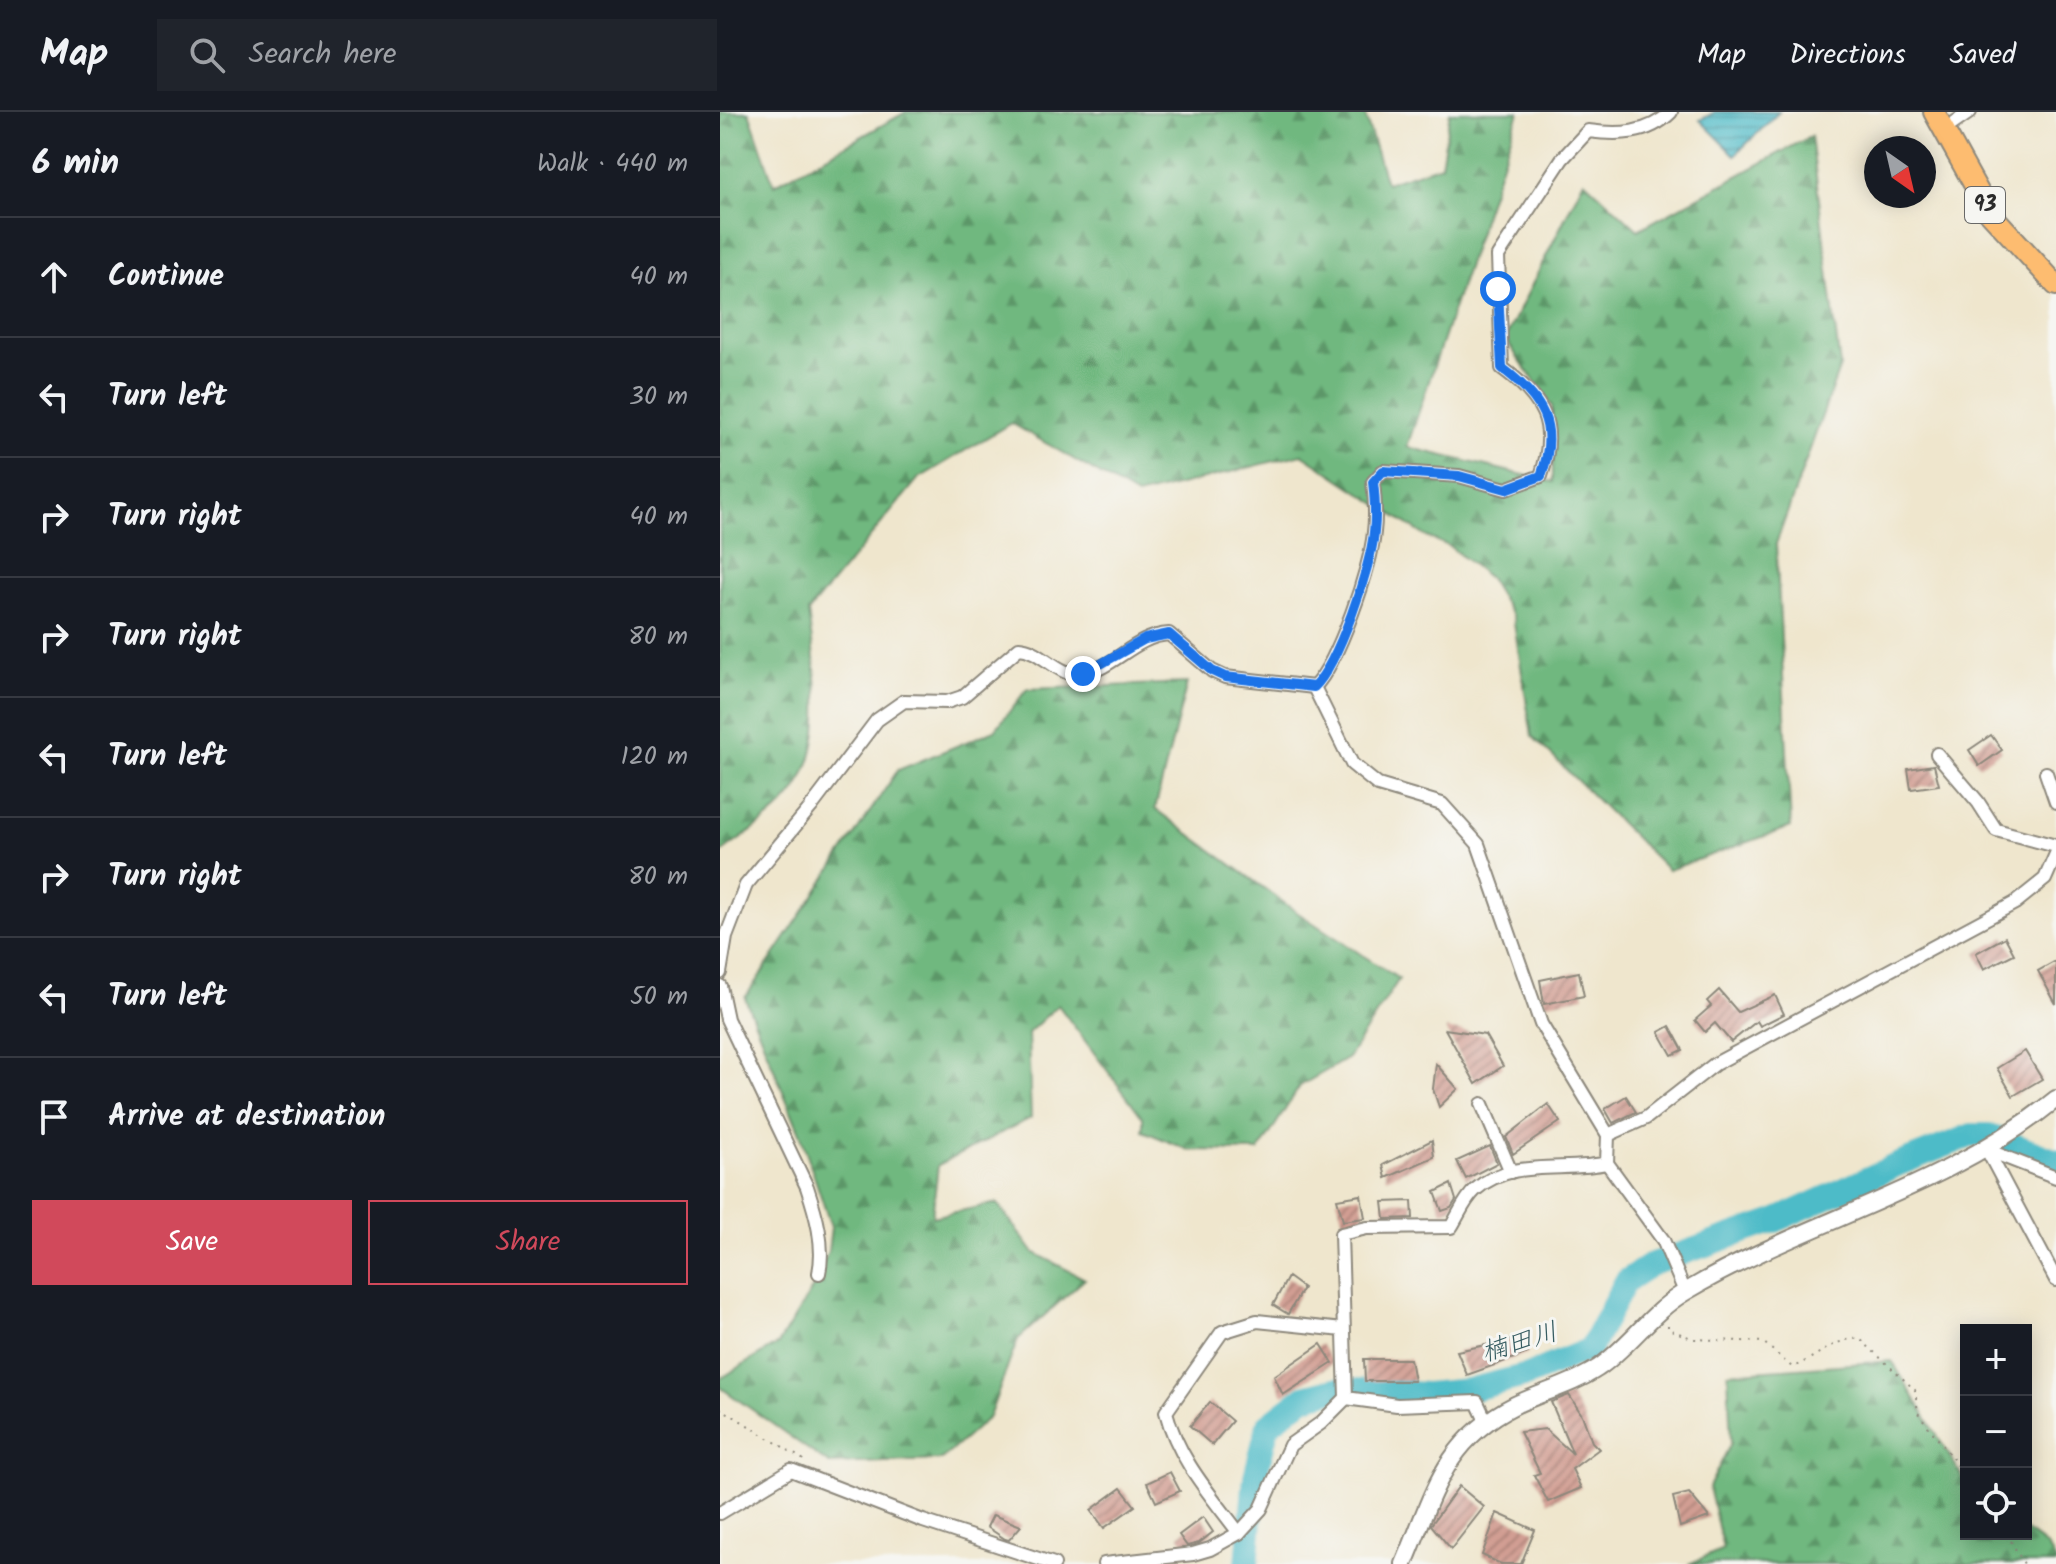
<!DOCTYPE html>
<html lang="en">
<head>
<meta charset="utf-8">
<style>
	:root { --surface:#171b24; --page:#20242c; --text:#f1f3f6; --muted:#9ea1a6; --line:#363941; --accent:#d1495b }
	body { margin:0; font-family:Kalam,"Klee One",sans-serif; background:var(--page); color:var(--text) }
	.controls { position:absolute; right:24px; bottom:24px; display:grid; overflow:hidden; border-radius:0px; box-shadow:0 4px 20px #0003 }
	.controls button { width:72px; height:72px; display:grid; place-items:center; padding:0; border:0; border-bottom:2px solid var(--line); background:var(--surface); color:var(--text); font:40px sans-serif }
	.compass { position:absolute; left:1144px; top:24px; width:72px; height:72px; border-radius:50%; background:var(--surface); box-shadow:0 4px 20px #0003; rotate:146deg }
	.stop { position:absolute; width:24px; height:24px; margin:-18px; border:6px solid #1a73e8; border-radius:50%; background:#fff }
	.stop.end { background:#1a73e8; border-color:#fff; box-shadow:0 2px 8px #0008 }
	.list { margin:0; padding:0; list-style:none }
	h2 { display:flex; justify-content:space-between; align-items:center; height:104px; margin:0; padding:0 32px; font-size:34px }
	h2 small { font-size:26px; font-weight:400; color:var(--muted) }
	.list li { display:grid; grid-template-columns:52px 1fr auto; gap:24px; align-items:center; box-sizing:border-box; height:120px; padding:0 32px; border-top:2px solid var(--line) }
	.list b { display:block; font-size:30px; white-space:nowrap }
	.list em { font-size:26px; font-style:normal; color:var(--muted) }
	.actions { display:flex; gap:16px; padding:24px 32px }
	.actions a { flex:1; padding:18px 0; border:2px solid var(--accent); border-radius:0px; text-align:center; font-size:28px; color:var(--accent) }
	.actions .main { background:var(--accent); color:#fff }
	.icon { flex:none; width:44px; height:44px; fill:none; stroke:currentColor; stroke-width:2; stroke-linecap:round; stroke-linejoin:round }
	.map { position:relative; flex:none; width:1336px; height:1452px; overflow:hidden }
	header { display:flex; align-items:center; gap:48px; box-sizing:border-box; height:112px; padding:0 40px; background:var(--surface); border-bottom:2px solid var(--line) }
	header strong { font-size:38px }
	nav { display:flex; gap:44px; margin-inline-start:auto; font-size:28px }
	.search { width:560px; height:72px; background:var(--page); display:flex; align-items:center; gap:20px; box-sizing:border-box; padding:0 28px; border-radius:0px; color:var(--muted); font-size:30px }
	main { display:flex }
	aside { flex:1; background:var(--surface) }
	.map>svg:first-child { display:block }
	.forest { fill:url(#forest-firs); stroke:#4e7255; stroke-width:2 }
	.water { fill:url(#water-rules); stroke:#3c737a; stroke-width:2 }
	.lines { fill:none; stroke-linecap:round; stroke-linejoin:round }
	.river { stroke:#4ebbc8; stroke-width:24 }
	.building { fill:url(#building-hatch) }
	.minor-casing { stroke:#8d887c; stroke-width:16 }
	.tertiary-casing { stroke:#8d887c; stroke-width:20 }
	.primary-casing { stroke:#8d887c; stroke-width:24 }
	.path { stroke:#8d887c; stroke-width:2; stroke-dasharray:2 6; stroke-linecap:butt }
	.minor { stroke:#fff; stroke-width:12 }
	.tertiary { stroke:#fff; stroke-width:16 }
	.primary { stroke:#fdbc70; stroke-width:20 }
	.route { stroke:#1a73e8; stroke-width:10 }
	.labels { text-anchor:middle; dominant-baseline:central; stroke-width:6; stroke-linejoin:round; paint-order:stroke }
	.shield { fill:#f6f6f2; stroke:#686867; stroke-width:2 }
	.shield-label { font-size:22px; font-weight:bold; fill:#2b2b2b }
	.water-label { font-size:26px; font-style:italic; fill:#375d62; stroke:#f6f6f2 }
</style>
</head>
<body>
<header>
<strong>Map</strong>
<div class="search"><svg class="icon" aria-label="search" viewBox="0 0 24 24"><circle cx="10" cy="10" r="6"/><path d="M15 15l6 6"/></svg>Search here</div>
<nav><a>Map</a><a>Directions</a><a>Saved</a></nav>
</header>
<main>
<aside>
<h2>6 min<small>Walk · 440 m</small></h2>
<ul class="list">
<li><svg class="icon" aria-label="ahead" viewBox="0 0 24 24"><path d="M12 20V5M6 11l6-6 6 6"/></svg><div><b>Continue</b></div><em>40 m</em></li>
<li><svg class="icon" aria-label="left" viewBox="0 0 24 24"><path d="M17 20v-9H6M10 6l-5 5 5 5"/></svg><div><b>Turn left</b></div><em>30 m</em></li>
<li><svg class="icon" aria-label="right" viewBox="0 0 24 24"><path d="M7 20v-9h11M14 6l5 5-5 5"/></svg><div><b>Turn right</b></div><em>40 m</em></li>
<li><svg class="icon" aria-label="right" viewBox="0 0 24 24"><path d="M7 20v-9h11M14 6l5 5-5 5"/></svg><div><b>Turn right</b></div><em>80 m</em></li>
<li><svg class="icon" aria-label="left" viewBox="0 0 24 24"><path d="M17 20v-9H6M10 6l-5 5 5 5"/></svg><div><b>Turn left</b></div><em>120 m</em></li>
<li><svg class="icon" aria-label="right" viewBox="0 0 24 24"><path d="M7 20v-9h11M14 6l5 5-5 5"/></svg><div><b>Turn right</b></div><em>80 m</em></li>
<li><svg class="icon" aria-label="left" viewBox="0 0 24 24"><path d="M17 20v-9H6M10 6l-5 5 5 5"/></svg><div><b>Turn left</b></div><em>50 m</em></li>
<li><svg class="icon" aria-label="arrive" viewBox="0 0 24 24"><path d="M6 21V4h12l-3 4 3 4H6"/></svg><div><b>Arrive at destination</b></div></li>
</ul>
<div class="actions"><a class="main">Save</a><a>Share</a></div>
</aside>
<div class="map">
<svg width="1336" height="1452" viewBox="0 0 1336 1452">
	<defs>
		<pattern id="forest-firs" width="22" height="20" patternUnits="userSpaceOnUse" patternTransform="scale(2)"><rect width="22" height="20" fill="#70b87f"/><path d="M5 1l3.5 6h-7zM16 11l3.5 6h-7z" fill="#5c9668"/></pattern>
		<pattern id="water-rules" width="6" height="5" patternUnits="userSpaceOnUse" patternTransform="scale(2)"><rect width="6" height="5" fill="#4ebbc8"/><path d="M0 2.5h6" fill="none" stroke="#4198a3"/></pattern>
		<pattern id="building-hatch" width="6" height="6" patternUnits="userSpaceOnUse" patternTransform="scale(2)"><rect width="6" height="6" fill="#d29e93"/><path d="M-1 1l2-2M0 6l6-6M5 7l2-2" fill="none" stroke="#ab8178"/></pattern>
	</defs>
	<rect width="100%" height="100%" fill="#f6f6f2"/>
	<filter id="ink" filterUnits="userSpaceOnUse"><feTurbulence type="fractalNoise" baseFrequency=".0125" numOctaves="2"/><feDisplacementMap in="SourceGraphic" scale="16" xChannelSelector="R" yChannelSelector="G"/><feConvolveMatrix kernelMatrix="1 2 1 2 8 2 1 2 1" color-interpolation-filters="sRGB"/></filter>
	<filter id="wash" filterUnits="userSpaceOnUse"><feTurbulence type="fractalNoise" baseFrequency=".006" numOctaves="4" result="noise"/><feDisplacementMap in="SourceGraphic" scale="32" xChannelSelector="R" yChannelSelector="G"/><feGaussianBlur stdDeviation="1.8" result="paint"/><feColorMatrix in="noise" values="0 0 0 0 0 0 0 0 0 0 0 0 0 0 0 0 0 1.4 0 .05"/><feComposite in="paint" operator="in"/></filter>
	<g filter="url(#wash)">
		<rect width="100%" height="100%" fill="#efe6cd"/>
		<g class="forest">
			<path d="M0 0H29L54 73 186 0H644L666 71 721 53 730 0H799L687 335 833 370 832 294 785 227 864 68 918 118 1091 24 1120 254 1056 432 1071 715 948 758 812 624 793 505 769 466 729 434 707 425 582 342 417 384 291 311 198 367 88 500C96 564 113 643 63 693 45 712 20 726 0 742Z"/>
			<polygon points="467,571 435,697 578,801 679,867 628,946 580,974 539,1039 469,1038 423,1019 423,1006 338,893 308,921 311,1006 218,1053 212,1105 277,1091 313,1140 365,1167 298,1227 269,1305 221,1348 109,1352 0,1275 0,1267 59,1231 95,1172 108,1139 111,1115 80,1021 25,886 178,658 275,618 307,577"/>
			<path d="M1172 1249 1246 1371V1422H1306V1419C1318 1427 1334 1437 1336 1452H969L1003 1437 989 1375 1011 1331 1008 1261Z"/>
		</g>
		<polygon class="water" points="995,0 1059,0 1015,43 980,8"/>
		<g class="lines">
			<polyline class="river" points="527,1452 535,1365 548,1313 584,1285 616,1277 706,1282 749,1278 808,1263 870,1237 906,1169 932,1152 1055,1109 1179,1052 1252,1023 1269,1023 1336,1049"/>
		</g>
		<g id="blocks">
			<g class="building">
				<polygon points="1271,623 1282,638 1259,654 1249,638"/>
				<polygon points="1214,653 1219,673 1191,677 1188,657"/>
				<polygon points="1285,825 1294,842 1264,857 1256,841"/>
				<polygon points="1336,849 1336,892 1318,859"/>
				<polygon points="859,860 864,884 824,892 820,868"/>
				<polygon points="999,878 1018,900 1055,883 1064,902 1040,914 1037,909 1011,930 995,911 985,920 975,908 991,894 987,889"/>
				<polygon points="950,914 963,938 952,943 939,920"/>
				<polygon points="725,917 765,923 783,954 756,972"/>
				<polygon points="1305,939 1322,967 1293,984 1277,956"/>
				<polygon points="716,952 738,977 719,995 713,977"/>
				<polygon points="906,984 916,1000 893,1011 885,997"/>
				<polygon points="828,992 840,1010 793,1042 786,1025"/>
				<polygon points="712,1028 714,1045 666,1066 663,1053"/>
				<polygon points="770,1034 777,1051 746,1067 737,1049"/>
				<polygon points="731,1072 736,1088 731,1096 722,1099 715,1080"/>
				<polygon points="641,1083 645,1106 623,1109 617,1087"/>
				<polygon points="692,1089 693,1106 665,1107 663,1090"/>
				<polygon points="568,1165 583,1176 568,1202 553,1193"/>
				<polygon points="800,1226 808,1241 747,1263 737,1239"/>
				<polygon points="601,1232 613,1251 563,1283 554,1264"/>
				<polygon points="644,1247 690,1247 694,1269 645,1269"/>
				<polygon points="849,1283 862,1303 872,1330 879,1337 852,1357 861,1376 828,1390 814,1363 820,1361 800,1320 825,1317 853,1342 831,1290"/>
				<polygon points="490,1290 512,1309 492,1333 470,1314"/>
				<polygon points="450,1360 460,1379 436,1390 427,1371"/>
				<polygon points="739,1374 764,1395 731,1437 711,1413"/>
				<polygon points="401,1376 415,1394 384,1416 371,1398"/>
				<polygon points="969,1381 989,1405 960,1415 953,1385"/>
				<polygon points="777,1401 815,1418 801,1452 781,1452 762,1443"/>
				<polygon points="273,1403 301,1414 289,1428 285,1427 267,1415"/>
				<polygon points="483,1405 493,1420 479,1431 467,1434 459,1423"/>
			</g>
		</g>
	</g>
	<g filter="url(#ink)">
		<use href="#blocks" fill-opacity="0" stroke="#8d887c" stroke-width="2"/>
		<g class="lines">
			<defs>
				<g id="minor">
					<polyline points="1224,18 1250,0"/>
					<polyline points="594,575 632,652 658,673 722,692 758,732 821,912 888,1023 887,1051 943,1128 965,1180"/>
					<polyline points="1217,642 1258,690 1276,718 1336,734"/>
					<polyline points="1326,661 1336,690"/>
					<path d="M0 861 6 825 26 773 91 695 157 608 184 589 227 590 242 585 299 536C322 537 338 566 363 562 395 555 415 524 449 522L492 559 505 565 594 575C618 551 651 455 654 420 656 404 655 387 653 370L663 359 739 364 786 377 821 364C839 312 823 286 782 256L778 144 842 47 868 19C898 23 928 23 951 0"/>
					<path d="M0 874 7 907 87 1075C96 1102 105 1133 99 1161"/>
					<polyline points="762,992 791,1060"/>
					<polyline points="888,1023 926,1006 995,952 1295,791 1325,767 1336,742"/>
					<polyline points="1267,1038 1336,1168"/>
					<polyline points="1267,1038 1336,1065"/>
					<polyline points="626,1286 677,1293 757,1290 766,1309"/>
					<polyline points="0,1401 71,1358 203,1409 334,1452"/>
					<path d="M519 1421C490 1382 458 1347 446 1300L502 1220 537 1209 623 1218"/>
					<path d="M384 1452 473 1442 490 1437 519 1421 541 1397 570 1333 601 1311 626 1286 621 1122 647 1116 731 1115C738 1104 745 1087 755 1078 792 1045 844 1061 887 1051"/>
				</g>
				<path id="tertiary" d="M684 1452C713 1384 723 1329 795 1293 822 1280 852 1273 878 1256 910 1234 931 1200 965 1180 1088 1107 1222 1080 1336 987"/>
				<polyline id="primary" points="1214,0 1270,101 1336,173"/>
			</defs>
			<use href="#minor" class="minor-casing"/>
			<use href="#tertiary" class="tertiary-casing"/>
			<use href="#primary" class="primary-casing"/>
			<g class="path">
				<path d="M948 1213V1217L974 1227 1043 1230 1072 1255C1094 1248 1117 1224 1140 1227L1195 1278 1198 1301 1246 1364"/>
				<polyline points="0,1296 84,1348"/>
				<polyline points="1287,1422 1304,1452"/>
			</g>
			<use href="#minor" class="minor"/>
			<use href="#tertiary" class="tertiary"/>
			<use href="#primary" class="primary"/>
		</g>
	</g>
	<g class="lines" filter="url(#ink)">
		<path class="route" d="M363 562 425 527 449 522 492 559 505 565 594 575C618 552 651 455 654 420 656 404 655 387 653 370L663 359 739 364 786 377 821 364C840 313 822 286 782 256L778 177"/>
	</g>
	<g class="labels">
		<rect class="shield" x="1245" y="75" width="40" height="36" rx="6"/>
		<g class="shield-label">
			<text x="1265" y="93">93</text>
		</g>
		<g class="water-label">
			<text transform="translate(800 1231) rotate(-17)">楠田川</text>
		</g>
	</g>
</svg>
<div class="controls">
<button>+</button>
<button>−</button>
<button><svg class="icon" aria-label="locate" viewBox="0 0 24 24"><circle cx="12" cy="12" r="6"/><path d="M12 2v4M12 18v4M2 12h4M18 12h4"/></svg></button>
</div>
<svg class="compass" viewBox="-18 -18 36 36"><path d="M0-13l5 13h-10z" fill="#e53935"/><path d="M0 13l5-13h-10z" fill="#9ea1a6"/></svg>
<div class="stop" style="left:778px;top:177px"></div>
<div class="stop end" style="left:363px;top:562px"></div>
</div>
</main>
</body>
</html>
